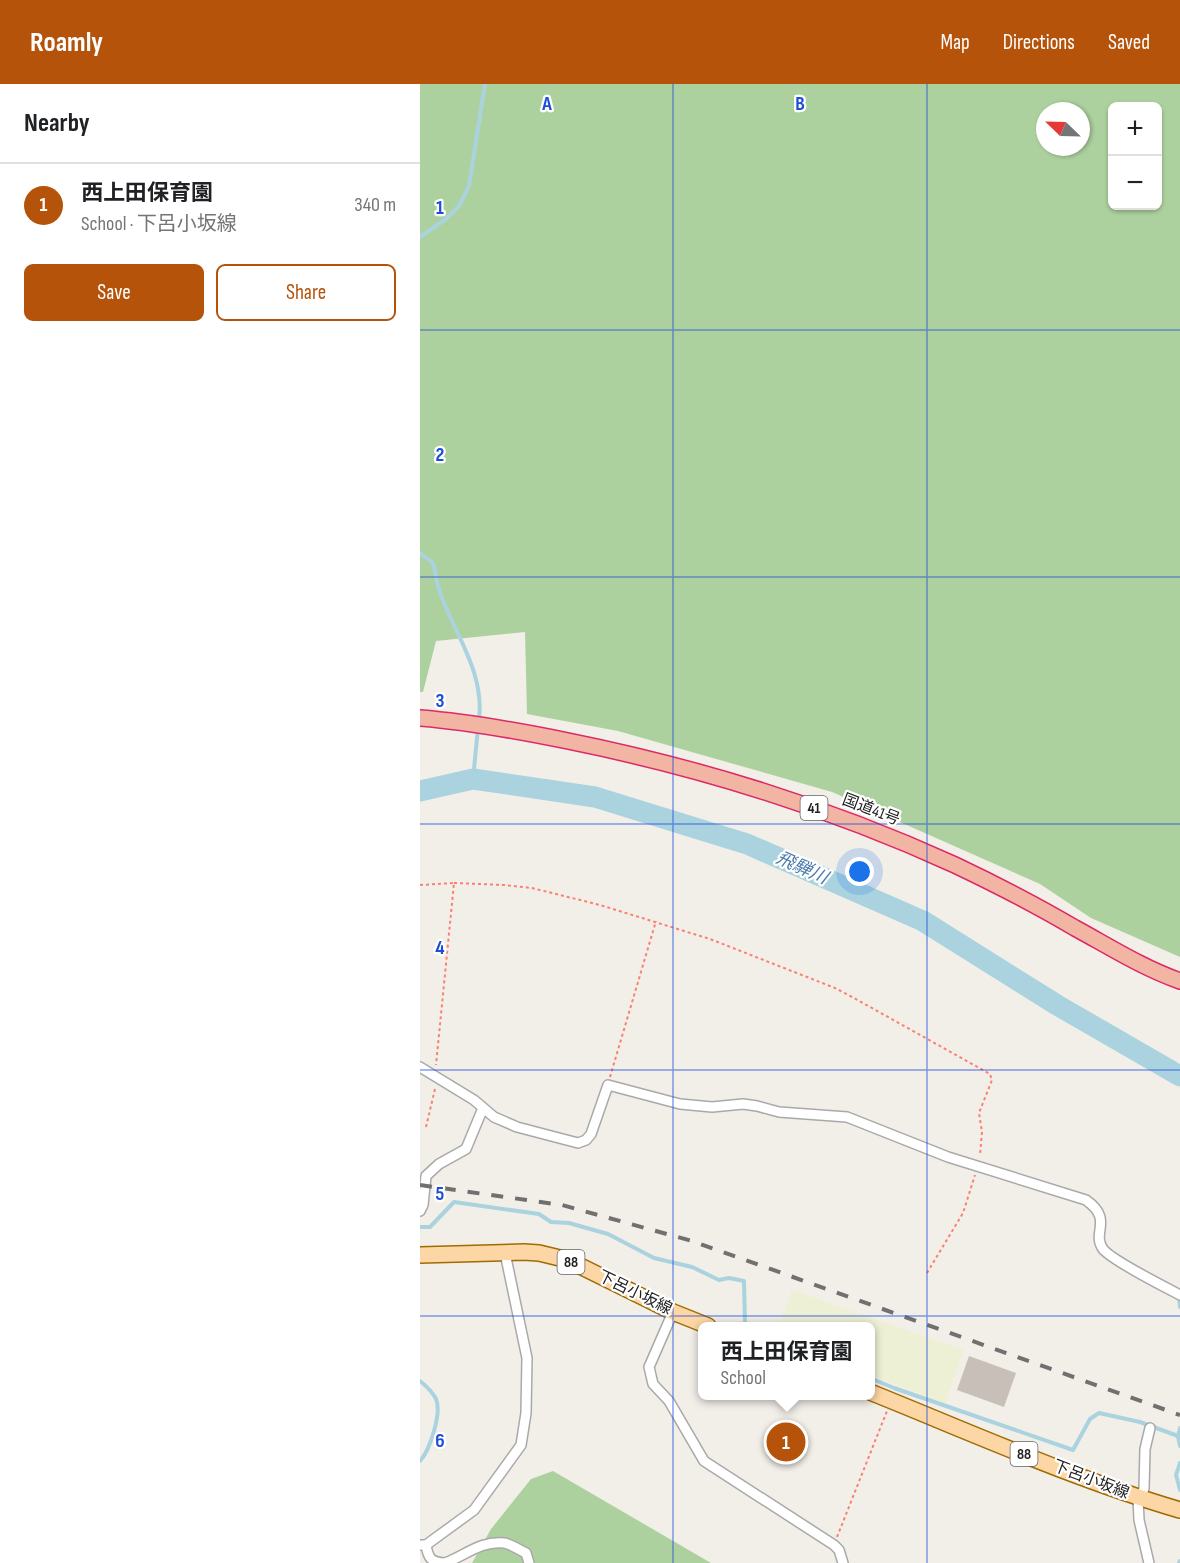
<!DOCTYPE html>
<html lang="en">
<head>
<meta charset="utf-8">
<style>
	:root { --surface:#fff; --page:#f6f6f6; --text:#202124; --muted:#757577; --line:#e0e0e0; --accent:#b45309 }
	body { margin:0; font-family:"Sofia Sans Condensed","Noto Sans JP",sans-serif; background:var(--page); color:var(--text) }
	.controls { position:absolute; right:18px; top:18px; display:grid; overflow:hidden; border-radius:9px; box-shadow:0 2px 4px #0004 }
	.controls button { width:54px; height:54px; display:grid; place-items:center; padding:0; border:0; border-bottom:2px solid var(--line); background:var(--surface); color:var(--text); font:30px sans-serif }
	.compass { position:absolute; left:616px; top:18px; width:54px; height:54px; border-radius:50%; background:var(--surface); box-shadow:0 2px 4px #0004; rotate:293deg }
	.you { position:absolute; left:440px; top:788px; width:21px; height:21px; margin:-15px; border:4px solid #fff; border-radius:50%; background:#1a73e8; box-shadow:0 0 0 9px #1a73e833 }
	.badge { display:grid; place-items:center; width:39px; height:39px; border-radius:50%; background:var(--accent); color:#fff; font-size:20px; font-weight:700 }
	.pin { position:absolute; translate:-50% -50%; border:3px solid #fff; box-shadow:0 2px 6px #0006 }
	.popup { position:absolute; left:278px; top:1238px; width:177px; height:78px; box-sizing:border-box; display:grid; place-content:center; border-radius:9px; background:var(--surface); filter:drop-shadow(0 2px 4px #0005); font-size:20px; white-space:nowrap; color:var(--muted) }
	.popup b { font-size:22px; color:var(--text) }
	.popup::after { content:''; position:absolute; left:50%; top:100%; margin-left:-12px; border:12px solid transparent; border-top-color:var(--surface) }
	.list { margin:0; padding:0; list-style:none }
	h2 { display:flex; justify-content:space-between; align-items:center; height:78px; margin:0; padding:0 24px; font-size:26px }
	h2 small { font-size:20px; font-weight:400; color:var(--muted) }
	.list li { display:grid; grid-template-columns:39px 1fr auto; gap:18px; align-items:center; box-sizing:border-box; height:84px; padding:0 24px; border-top:2px solid var(--line) }
	.list b { display:block; font-size:22px; white-space:nowrap }
	.list p { margin:0; font-size:20px; white-space:nowrap; color:var(--muted) }
	.list em { font-size:20px; font-style:normal; color:var(--muted) }
	.actions { display:flex; gap:12px; padding:18px 24px }
	.actions a { flex:1; padding:14px 0; border:2px solid var(--accent); border-radius:9px; text-align:center; font-size:21px; color:var(--accent) }
	.actions .main { background:var(--accent); color:#fff }
	.map { position:relative; flex:none; width:760px; height:1479px; overflow:hidden }
	header { display:flex; align-items:center; gap:36px; box-sizing:border-box; height:84px; padding:0 30px; background:var(--accent); color:#fff }
	header strong { font-size:28px }
	nav { display:flex; gap:33px; margin-inline-start:auto; font-size:21px }
	main { display:flex }
	aside { flex:1; background:var(--surface) }
	.map>svg:first-child { display:block }
	.farmland { fill:#eef0d5 }
	.forest { fill:#add19e; fill-rule:evenodd }
	.lines { fill:none; stroke-linecap:round; stroke-linejoin:round }
	.stream { stroke:#aad3df; stroke-width:4 }
	.river { stroke:#aad3df; stroke-width:21 }
	.building { fill:#c7bfb8 }
	.minor-casing { stroke:#a9a9a9; stroke-width:12 }
	.primary-casing { stroke:#a06b00; stroke-width:18 }
	.trunk-casing { stroke:#dc2a67; stroke-width:18 }
	.path { stroke:#fa8072; stroke-width:2; stroke-dasharray:3 3; stroke-linecap:butt }
	.minor { stroke:#fff; stroke-width:9 }
	.primary { stroke:#fcd6a4; stroke-width:15 }
	.trunk { stroke:#f2b4a3; stroke-width:15 }
	.rail { stroke:#707070; stroke-width:4; stroke-dasharray:12 12; stroke-linecap:butt }
	.grid { fill:none; stroke:#1d4ed8; stroke-width:1.5; stroke-opacity:0.55 }
	.labels { text-anchor:middle; dominant-baseline:central; stroke-width:4.5; stroke-linejoin:round; paint-order:stroke }
	.shield { fill:#fff; stroke:#646464; stroke-width:1.5 }
	.shield-label { font-size:15px; font-weight:bold; fill:#222 }
	.street-label { font-size:16px; fill:#222; stroke:#fff }
	.water-label { font-size:18px; font-style:italic; fill:#4a7aab; stroke:#fff }
	.grid-label { font-size:20px; text-anchor:middle; font-weight:bold; fill:#1d4ed8; stroke:#fff; stroke-width:4.5; stroke-linejoin:round; paint-order:stroke }
</style>
</head>
<body>
<header>
<strong>Roamly</strong>
<nav><a>Map</a><a>Directions</a><a>Saved</a></nav>
</header>
<main>
<aside>
<h2>Nearby<small></small></h2>
<ul class="list">
<li><span class="badge">1</span><div><b>西上田保育園</b><p>School · 下呂小坂線</p></div><em>340 m</em></li>
</ul>
<div class="actions"><a class="main">Save</a><a>Share</a></div>
</aside>
<div class="map">
<svg width="760" height="1479" viewBox="0 0 760 1479">
	<rect width="100%" height="100%" fill="#f2efe9"/>
	<polygon class="farmland" points="372,1206 544,1266 525,1320 450,1290 450,1242 359,1242"/>
	<g class="forest">
		<path d="M0 0H760V873L671 834 620 800 412 708 198 647 107 630 105 548 16 557 3 608H0ZM692 22H738V122H692ZM625 27H661V63H625Z"/>
		<polygon points="133,1387 291,1479 52,1479 71,1445 111,1395"/>
	</g>
	<g class="lines">
		<g class="stream">
			<polyline points="0,153 26,135 39,122 49,102 65,0"/>
			<path d="M0 469 13 479C15 486 16 495 18 502 32 548 65 585 59 636"/>
			<polyline points="53,695 58,644"/>
			<polyline points="0,1143 10,1143 34,1118 119,1130 131,1138 149,1139 188,1150 234,1174 272,1183 299,1196 309,1194 324,1197 325,1240 330,1242"/>
			<polyline points="759,1212 760,1223"/>
			<polyline points="450,1294 474,1304 653,1366 670,1335 679,1329 720,1338 758,1352"/>
			<path d="M0 1297C5 1301 13 1309 16 1315 22 1329 10 1366 0 1377"/>
			<polyline points="760,1344 758,1352 760,1362"/>
			<polyline points="760,1379 756,1391 760,1406"/>
			<polyline points="759,1479 760,1477"/>
		</g>
		<polyline class="river" points="0,707 53,695 175,713 327,760 503,837 637,921 760,992"/>
	</g>
	<polygon class="building" points="549,1272 596,1289 584,1323 537,1306"/>
	<g class="lines">
		<defs>
			<g id="minor">
				<path d="M0 983 54 1016 74 1033 97 1043 158 1059 166 1056 171 1050 188 1001 260 1020 292 1023 323 1020 337 1022 359 1028 427 1033 528 1073 666 1116C694 1136 671 1148 683 1165 691 1176 745 1203 760 1211"/>
				<polyline points="0,1127 3,1121 6,1092 19,1080 46,1065 63,1024"/>
				<polyline points="253,1228 229,1283 233,1300 249,1317 284,1377 414,1461 419,1466 423,1479"/>
				<polyline points="718,1414 719,1436 729,1479"/>
				<polyline points="721,1415 724,1404 725,1365 730,1344"/>
				<polyline points="0,1461 6,1461 54,1426 101,1361 106,1329 107,1274 85,1169"/>
				<path d="M6 1461C8 1474 11 1478 24 1479"/>
				<path d="M25 1479C44 1472 62 1456 84 1459 91 1460 99 1466 106 1469L109 1479"/>
			</g>
			<g id="primary">
				<polyline points="0,1171 104,1168 119,1169 148,1176 253,1228 288,1242"/>
				<path d="M450 1308C552 1349 654 1395 760 1426"/>
			</g>
			<path id="trunk" d="M0 634C50 638 99 647 148 657 282 684 410 724 535 781 575 800 616 821 655 844 690 863 723 884 760 897"/>
		</defs>
		<use href="#minor" class="minor-casing"/>
		<use href="#primary" class="primary-casing"/>
		<use href="#trunk" class="trunk-casing"/>
		<g class="path">
			<polyline points="34,799 84,801 112,804 180,821 290,855 415,904 434,914 570,990 572,996 559,1029 562,1048 560,1071"/>
			<polyline points="0,801 34,799 16,981"/>
			<polyline points="190,993 236,837"/>
			<polyline points="6,1043 15,1005"/>
			<polyline points="507,1189 543,1129 555,1091"/>
			<polyline points="417,1453 467,1327"/>
		</g>
		<use href="#minor" class="minor"/>
		<use href="#primary" class="primary"/>
		<use href="#trunk" class="trunk"/>
		<polyline class="rail" points="0,1101 142,1121 272,1157 760,1331"/>
	</g>
	<path class="grid" d="M253 0V1479M507 0V1479M0 246H760M0 493H760M0 740H760M0 986H760M0 1232H760"/>
	<g class="labels">
		<g class="shield">
			<rect x="380.5" y="712" width="27" height="24" rx="4.5"/>
			<rect x="137.5" y="1166" width="27" height="24" rx="4.5"/>
			<rect x="590.5" y="1358" width="27" height="24" rx="4.5"/>
		</g>
		<g class="shield-label">
			<text x="394" y="724">41</text>
			<text x="151" y="1178">88</text>
			<text x="604" y="1370">88</text>
		</g>
		<g class="street-label">
			<text transform="translate(451 726) rotate(21)">国道41号</text>
			<text transform="translate(215 1209) rotate(26)">下呂小坂線</text>
			<text transform="translate(671 1396) rotate(21)">下呂小坂線</text>
		</g>
		<g class="water-label">
			<text transform="translate(382 784) rotate(24)">飛騨川</text>
		</g>
	</g>
	<g class="grid-label">
		<text x="127" y="26">A</text>
		<text x="380" y="26">B</text>
		<text x="20" y="130">1</text>
		<text x="20" y="377">2</text>
		<text x="20" y="623">3</text>
		<text x="20" y="870">4</text>
		<text x="20" y="1116">5</text>
		<text x="20" y="1363">6</text>
	</g>
</svg>
<div class="controls">
<button>+</button>
<button>−</button>
</div>
<svg class="compass" viewBox="-18 -18 36 36"><path d="M0-13l5 13h-10z" fill="#e53935"/><path d="M0 13l5-13h-10z" fill="#757577"/></svg>
<div class="you"></div>
<div class="pin badge" style="left:366px;top:1358px">1</div>
<div class="popup"><b>西上田保育園</b>School</div>
</div>
</main>
</body>
</html>
